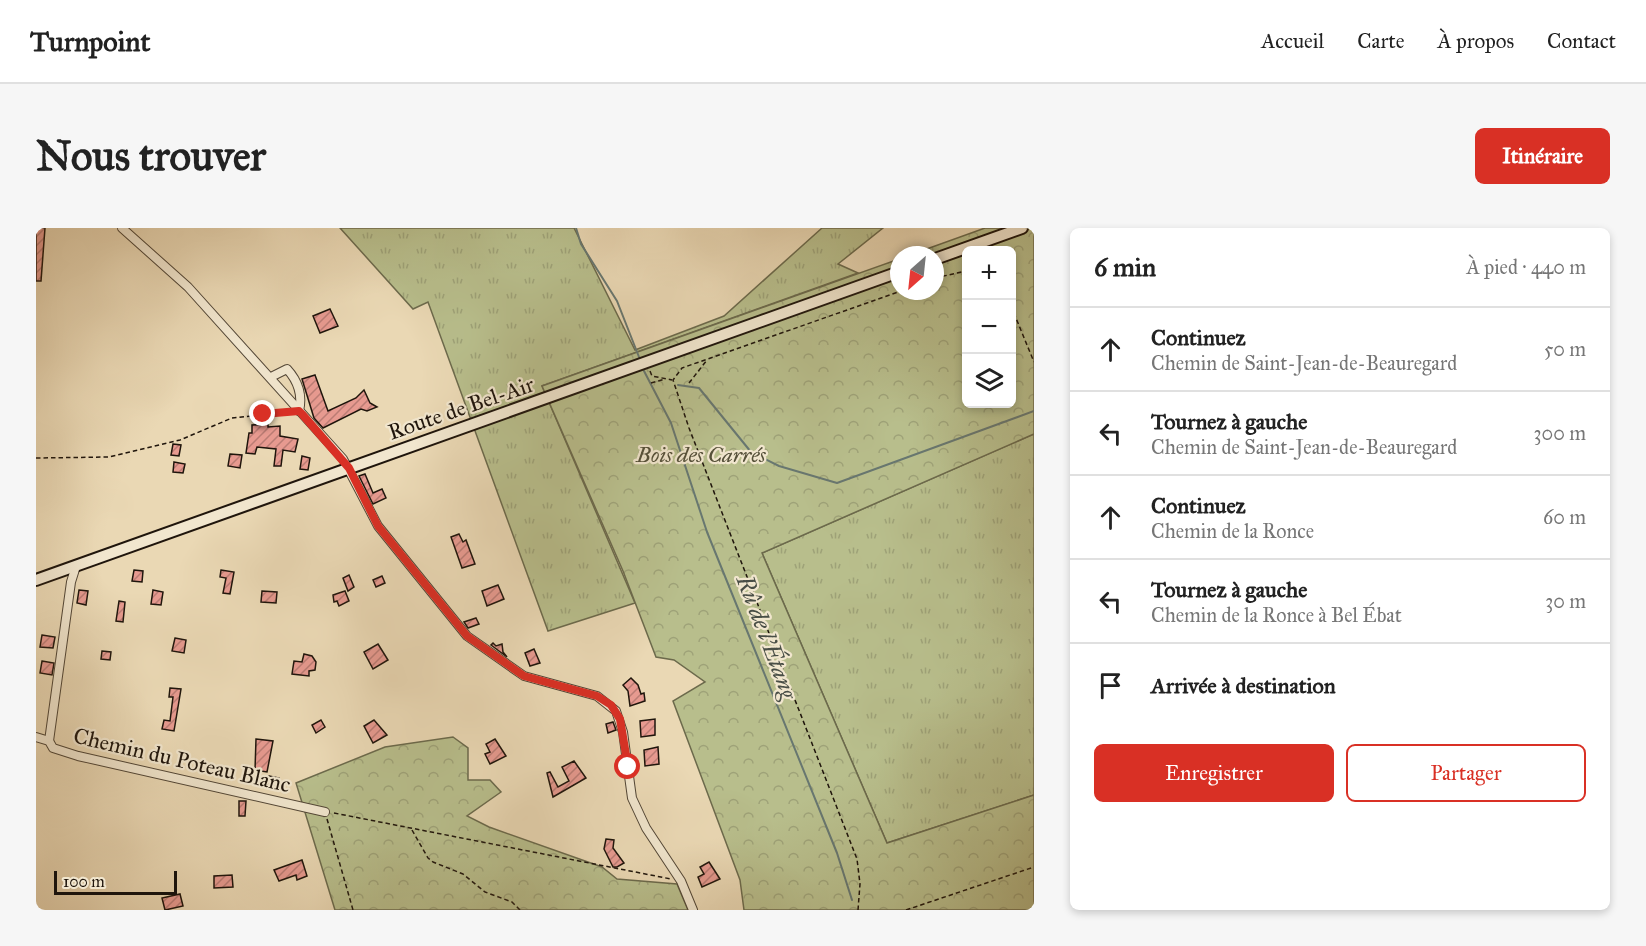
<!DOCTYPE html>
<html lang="fr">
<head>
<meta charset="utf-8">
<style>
	:root { --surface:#fff; --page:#f6f6f6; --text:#222; --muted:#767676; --line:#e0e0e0; --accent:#d93025 }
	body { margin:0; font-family:"IM FELL Great Primer",serif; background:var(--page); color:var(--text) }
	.controls { position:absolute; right:18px; top:18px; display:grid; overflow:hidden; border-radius:9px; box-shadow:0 3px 9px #0003 }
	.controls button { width:54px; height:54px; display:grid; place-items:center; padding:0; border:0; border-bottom:2px solid var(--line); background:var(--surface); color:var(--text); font:30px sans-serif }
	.compass { position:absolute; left:854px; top:18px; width:54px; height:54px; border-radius:50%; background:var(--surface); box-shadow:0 3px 9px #0003; rotate:207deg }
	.scale { position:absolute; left:18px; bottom:15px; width:123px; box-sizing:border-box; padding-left:6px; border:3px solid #1f150c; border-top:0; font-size:16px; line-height:21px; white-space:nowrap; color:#1f150c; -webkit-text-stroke:4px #f1e6ce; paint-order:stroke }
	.stop { position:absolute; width:18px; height:18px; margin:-14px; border:4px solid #d93025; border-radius:50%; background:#fff }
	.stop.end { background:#d93025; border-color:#fff; box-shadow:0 2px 6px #0008 }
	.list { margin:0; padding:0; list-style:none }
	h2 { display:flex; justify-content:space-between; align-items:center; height:78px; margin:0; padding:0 24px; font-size:26px }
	h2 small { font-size:20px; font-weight:400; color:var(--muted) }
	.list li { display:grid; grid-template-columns:39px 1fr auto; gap:18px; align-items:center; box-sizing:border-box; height:84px; padding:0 24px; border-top:2px solid var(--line) }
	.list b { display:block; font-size:22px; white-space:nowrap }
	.list p { margin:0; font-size:20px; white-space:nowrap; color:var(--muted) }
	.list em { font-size:20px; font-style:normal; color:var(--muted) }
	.actions { display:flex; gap:12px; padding:18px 24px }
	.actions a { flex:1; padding:14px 0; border:2px solid var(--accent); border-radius:9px; text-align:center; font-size:21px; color:var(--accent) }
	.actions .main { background:var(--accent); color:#fff }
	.icon { flex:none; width:33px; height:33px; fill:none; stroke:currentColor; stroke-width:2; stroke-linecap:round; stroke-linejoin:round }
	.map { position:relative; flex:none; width:998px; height:682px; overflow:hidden; border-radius:9px }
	header { display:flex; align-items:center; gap:36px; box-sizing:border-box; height:84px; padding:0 30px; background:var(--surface); border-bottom:2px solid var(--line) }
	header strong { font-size:28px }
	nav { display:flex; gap:33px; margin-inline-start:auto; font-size:21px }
	.intro { display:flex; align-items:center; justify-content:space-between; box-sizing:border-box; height:144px; padding:0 36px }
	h1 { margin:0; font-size:42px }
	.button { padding:15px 27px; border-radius:9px; background:var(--accent); color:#fff; font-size:21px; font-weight:700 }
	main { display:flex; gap:36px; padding:0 36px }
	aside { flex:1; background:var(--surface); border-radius:9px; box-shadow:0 3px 9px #0003 }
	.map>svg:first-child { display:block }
	.grass { fill:url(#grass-tufts); stroke:#6c6a4c; stroke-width:1.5 }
	.forest { fill:url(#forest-crowns); stroke:#6c6a4c; stroke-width:1.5; fill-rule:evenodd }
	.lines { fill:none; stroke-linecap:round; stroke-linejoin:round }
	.stream { stroke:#687770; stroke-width:2 }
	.building { fill:url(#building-hatch); stroke:#1f150c; stroke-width:1.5 }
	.minor-casing { stroke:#524636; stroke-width:10 }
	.secondary-casing { stroke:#1f150c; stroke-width:14 }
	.path { stroke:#1f150c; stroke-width:1.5; stroke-dasharray:4.5 3; stroke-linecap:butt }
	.minor { stroke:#f1e6ce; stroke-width:8 }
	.secondary { stroke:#f1e6ce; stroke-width:10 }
	.route { stroke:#d93025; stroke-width:8 }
	.labels { text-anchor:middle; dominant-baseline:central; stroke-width:4.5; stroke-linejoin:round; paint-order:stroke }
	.street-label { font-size:22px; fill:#1f150c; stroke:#f1e6ce }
	.park-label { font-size:22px; font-style:italic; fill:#555039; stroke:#f1e6ce }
	.water-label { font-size:24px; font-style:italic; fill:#494e46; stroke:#f1e6ce }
</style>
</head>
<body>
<header>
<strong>Turnpoint</strong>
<nav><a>Accueil</a><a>Carte</a><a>À propos</a><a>Contact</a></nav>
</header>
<div class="intro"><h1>Nous trouver</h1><a class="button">Itinéraire</a></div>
<main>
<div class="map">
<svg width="998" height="682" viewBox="0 0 998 682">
	<defs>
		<pattern id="grass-tufts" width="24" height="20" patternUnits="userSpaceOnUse" patternTransform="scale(1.5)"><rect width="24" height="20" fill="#b8be8c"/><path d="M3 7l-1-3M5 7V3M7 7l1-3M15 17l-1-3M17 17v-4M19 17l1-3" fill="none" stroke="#9ea278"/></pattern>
		<pattern id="forest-crowns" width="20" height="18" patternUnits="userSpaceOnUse" patternTransform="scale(1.5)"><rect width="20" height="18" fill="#b8be8c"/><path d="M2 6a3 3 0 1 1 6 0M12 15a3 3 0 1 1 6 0" fill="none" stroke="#9ea278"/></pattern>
		<pattern id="building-hatch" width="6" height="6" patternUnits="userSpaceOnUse" patternTransform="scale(1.5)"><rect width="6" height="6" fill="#e79a90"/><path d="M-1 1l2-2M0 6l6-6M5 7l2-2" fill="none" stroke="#bb7c74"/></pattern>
	</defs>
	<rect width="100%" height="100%" fill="#ead8b4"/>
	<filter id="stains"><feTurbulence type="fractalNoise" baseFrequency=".00333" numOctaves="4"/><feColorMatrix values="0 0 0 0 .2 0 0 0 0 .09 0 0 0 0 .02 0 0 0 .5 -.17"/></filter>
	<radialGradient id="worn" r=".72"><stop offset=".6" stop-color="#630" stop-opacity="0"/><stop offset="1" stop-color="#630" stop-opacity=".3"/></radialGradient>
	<g class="grass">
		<polygon points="304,0 538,0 599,122 688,88 786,0 847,0 802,36 822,45 506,158 599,375 512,403 392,74 377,81"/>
		<polygon points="998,206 998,567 851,615 726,325"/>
	</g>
	<g class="forest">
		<path d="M949 0H998V206L726 325 851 615 998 567V682H708L704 652 637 473 669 454 638 432 620 429 587 343 506 158 863 31V63H899V27H874ZM930 22H975V176H930Z"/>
		<polygon points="417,509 432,520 432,552 454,552 465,564 431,588 453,599 566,639 581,651 641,656 652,682 299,682 260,555 349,519"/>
	</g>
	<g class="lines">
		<g class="stream">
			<polyline points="540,0 545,16 581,73 603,129"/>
			<polyline points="608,143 635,195 671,304 801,625 816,672"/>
			<polyline points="642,157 663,160 715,224 743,238 801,255 998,183"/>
		</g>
	</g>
	<g class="building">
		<polygon points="0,0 9,0 5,53 0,53"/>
		<polygon points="294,81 302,98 284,105 277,88"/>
		<polygon points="279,147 292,183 320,170 328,162 334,175 341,179 331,183 325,181 287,200 278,190 266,151"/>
		<polygon points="232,196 232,199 244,198 244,208 262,211 259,224 247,222 245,238 238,238 240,221 221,219 219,226 210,225 213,205 216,205 216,197"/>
		<polygon points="137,216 145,217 143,228 135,227"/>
		<polygon points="194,226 206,227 204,240 192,238"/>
		<polygon points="266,228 274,230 272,242 264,241"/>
		<polygon points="138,234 149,236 147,245 137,244"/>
		<polygon points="329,246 337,265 346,261 350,270 337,276 323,248"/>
		<polygon points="423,306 427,314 430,312 439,336 426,340 415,309"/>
		<polygon points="98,342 107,343 106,354 96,353"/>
		<polygon points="185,342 198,344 194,366 187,365 190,350 184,349"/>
		<polygon points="313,347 318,359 312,363 307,350"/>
		<polygon points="346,348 349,355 340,359 337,352"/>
		<polygon points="462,357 468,371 451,378 446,363"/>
		<polygon points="43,362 52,363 50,377 41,375"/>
		<polygon points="117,362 127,364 125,377 115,376"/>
		<polygon points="226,363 241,364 240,375 225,374"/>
		<polygon points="309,363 313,373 303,378 301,373 298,374 297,367"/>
		<polygon points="83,373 89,374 87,394 80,393"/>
		<polygon points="440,390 443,396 432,400 428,394"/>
		<polygon points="6,407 19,409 17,420 4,419"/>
		<polygon points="139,410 150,412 148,425 136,423"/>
		<polygon points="457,415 460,418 466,416 467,424 471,429 455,417"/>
		<polygon points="342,416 352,432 337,441 328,424"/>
		<polygon points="498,421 504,435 494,438 489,425"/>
		<polygon points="66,423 75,424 74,432 65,431"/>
		<polygon points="268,426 276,428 280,434 279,442 273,443 273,448 256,446 258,433 266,434"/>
		<polygon points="6,433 18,435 16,447 4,445"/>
		<polygon points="595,450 602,457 605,466 608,465 609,473 594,478 592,463 587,457"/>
		<polygon points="134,460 145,461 138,503 126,501 128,492 134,493 137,469 133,469"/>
		<polygon points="619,491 619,507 605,509 604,493"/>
		<polygon points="285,492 289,499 280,505 276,497"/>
		<polygon points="338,492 351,507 337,515 328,498"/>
		<polygon points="577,494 580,502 572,505 570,496"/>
		<polygon points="220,511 237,513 231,544 219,542"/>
		<polygon points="459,511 470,528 454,536 449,526 454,524 450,516"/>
		<polygon points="622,519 623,536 609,538 608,522"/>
		<polygon points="538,533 550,550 517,569 511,545 514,544 522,559 533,553 526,539"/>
		<polygon points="233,548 243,550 242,558 231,556"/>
		<polygon points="203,573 210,573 209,588 203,588"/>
		<polygon points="570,611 578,612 577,620 588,635 581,639 577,639 568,621"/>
		<polygon points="266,632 271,648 261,652 260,647 243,653 238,642"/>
		<polygon points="673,634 684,651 666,659 662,649 668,646 664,639"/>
		<polygon points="196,647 197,659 178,660 178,648"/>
		<polygon points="144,666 147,678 129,682 126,670"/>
	</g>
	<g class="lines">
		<defs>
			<g id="minor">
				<polyline points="86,0 152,59 307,231 342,298 431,408 488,448 561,468 580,483 587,504 596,570 610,600 645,653 657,682"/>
				<path d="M235 149 251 141C262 153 267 166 263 183"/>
				<polyline points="0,509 13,513 17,520 42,528 289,584"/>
				<polyline points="13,513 35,354 40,338"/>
			</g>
			<g id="secondary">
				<polyline points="899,31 986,0"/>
				<polyline points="0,352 863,44"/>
			</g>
		</defs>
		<use href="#minor" class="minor-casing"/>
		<use href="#secondary" class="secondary-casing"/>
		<g class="path">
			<polyline points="899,50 930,43"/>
			<polyline points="975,78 998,134"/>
			<polyline points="614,143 616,148 636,152"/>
			<polyline points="615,155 629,151"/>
			<polyline points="653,155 671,132"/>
			<polyline points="0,230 73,229 144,212 196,190 253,184"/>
			<polyline points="298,585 635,651"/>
			<polyline points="291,591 317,682"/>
			<polyline points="376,602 392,630 397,634 427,646 449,664 476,674 484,682"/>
			<polyline points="822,682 824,656 821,631 653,200 637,152 646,140 865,63"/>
			<polyline points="870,682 998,639"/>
		</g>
		<use href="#minor" class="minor"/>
		<use href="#secondary" class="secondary"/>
	</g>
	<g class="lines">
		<polyline class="route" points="227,186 263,183 266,186 313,240 342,298 431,408 488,448 561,468 575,477 584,491 592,539"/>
	</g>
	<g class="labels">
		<g class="street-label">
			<text transform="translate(425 180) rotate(-19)">Route de Bel-Air</text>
			<text transform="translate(146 532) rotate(13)">Chemin du Poteau Blanc</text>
		</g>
		<g class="park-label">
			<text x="665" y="226">Bois des Carrés</text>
		</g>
		<g class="water-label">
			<text transform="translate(731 409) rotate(69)">Rû de l'Étang</text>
		</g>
	</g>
	<rect width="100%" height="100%" filter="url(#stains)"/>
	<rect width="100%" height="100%" fill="url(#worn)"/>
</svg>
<div class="controls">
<button>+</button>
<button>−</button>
<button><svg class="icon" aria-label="layers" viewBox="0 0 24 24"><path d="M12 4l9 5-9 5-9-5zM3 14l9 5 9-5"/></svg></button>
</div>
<svg class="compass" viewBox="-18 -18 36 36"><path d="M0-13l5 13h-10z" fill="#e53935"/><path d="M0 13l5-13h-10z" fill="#767676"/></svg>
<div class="scale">100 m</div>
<div class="stop" style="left:592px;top:539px"></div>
<div class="stop end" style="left:227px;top:186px"></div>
</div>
<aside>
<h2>6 min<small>À pied · 440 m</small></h2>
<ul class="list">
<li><svg class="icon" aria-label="ahead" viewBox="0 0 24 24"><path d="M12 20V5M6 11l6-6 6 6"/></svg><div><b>Continuez</b><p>Chemin de Saint-Jean-de-Beauregard</p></div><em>50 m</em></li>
<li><svg class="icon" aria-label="left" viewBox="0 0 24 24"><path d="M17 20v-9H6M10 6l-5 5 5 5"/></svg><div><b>Tournez à gauche</b><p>Chemin de Saint-Jean-de-Beauregard</p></div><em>300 m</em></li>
<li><svg class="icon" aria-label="ahead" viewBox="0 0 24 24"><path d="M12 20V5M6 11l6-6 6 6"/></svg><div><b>Continuez</b><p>Chemin de la Ronce</p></div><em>60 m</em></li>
<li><svg class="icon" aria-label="left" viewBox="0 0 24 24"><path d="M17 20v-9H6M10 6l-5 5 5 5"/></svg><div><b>Tournez à gauche</b><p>Chemin de la Ronce à Bel Ébat</p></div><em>30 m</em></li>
<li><svg class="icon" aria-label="arrive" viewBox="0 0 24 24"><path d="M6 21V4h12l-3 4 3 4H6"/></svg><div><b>Arrivée à destination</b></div></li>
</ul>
<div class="actions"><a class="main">Enregistrer</a><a>Partager</a></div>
</aside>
</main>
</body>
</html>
